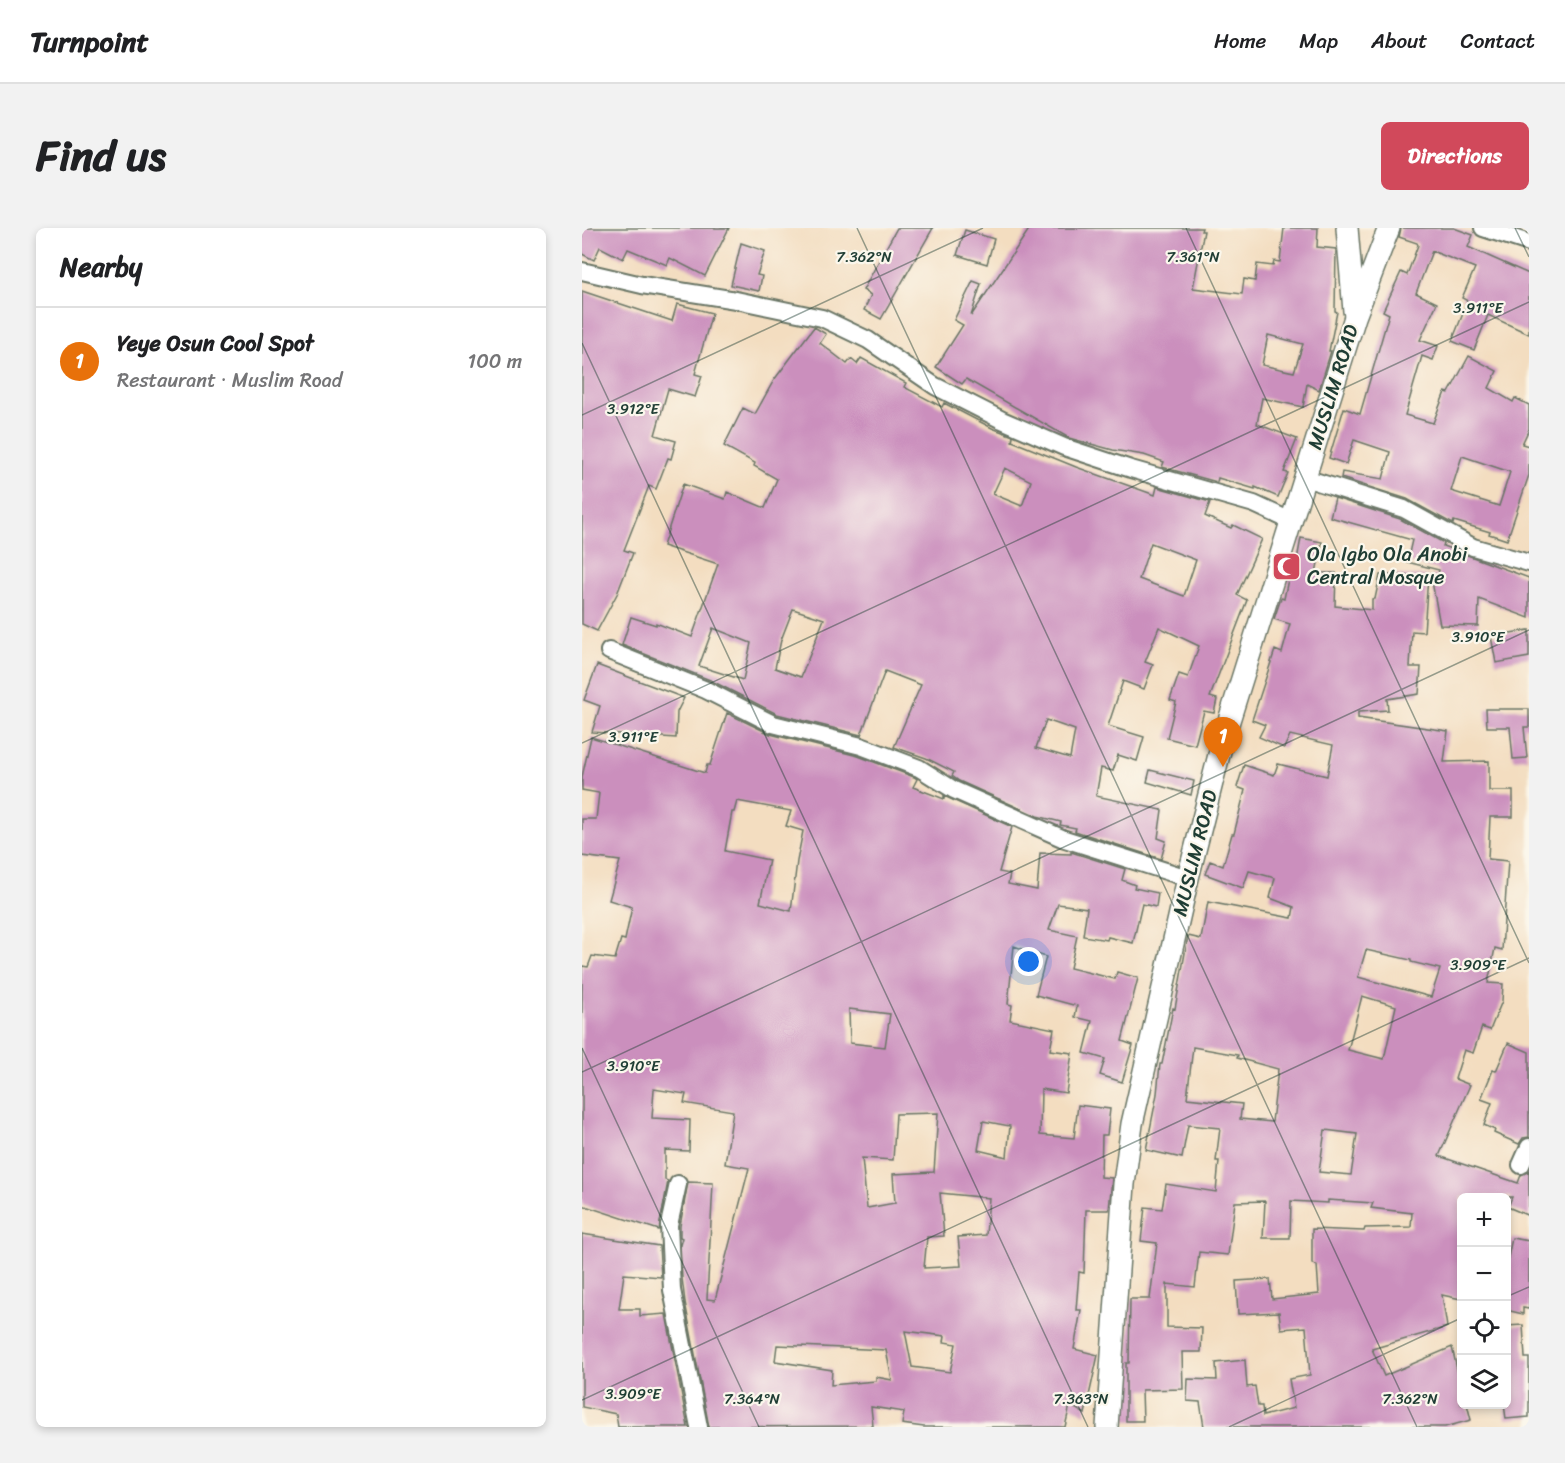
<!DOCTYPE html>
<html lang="en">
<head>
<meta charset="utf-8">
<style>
	:root { --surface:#fff; --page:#f2f2f2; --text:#202124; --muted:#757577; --line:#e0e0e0; --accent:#d1495b }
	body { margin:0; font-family:Sriracha,sans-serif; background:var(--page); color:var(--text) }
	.controls { position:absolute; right:18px; bottom:18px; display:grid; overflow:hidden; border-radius:9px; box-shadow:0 3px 9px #0003 }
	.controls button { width:54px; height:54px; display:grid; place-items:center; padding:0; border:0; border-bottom:2px solid var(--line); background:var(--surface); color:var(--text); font:30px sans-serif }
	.you { position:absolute; left:447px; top:734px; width:21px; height:21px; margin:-15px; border:4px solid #fff; border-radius:50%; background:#1a73e8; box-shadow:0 0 0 9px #1a73e833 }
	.badge { display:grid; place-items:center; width:39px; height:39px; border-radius:50%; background:var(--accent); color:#fff; font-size:20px; font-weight:700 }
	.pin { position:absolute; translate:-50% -50px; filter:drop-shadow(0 2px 3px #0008) }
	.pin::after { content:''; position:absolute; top:32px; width:21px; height:18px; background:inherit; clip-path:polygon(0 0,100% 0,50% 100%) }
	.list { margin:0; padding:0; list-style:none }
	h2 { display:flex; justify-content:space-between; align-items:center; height:78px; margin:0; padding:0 24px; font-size:26px }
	h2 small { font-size:20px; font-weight:400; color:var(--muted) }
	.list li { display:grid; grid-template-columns:39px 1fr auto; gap:18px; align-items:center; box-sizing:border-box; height:108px; padding:0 24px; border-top:2px solid var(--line) }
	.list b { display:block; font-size:22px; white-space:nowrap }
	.list p { margin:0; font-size:20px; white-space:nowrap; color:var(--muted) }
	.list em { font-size:20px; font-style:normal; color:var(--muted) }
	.icon { flex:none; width:33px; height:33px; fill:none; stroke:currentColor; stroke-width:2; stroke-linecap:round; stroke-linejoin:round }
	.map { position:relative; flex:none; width:947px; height:1199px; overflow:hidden; border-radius:9px }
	header { display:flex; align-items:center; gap:36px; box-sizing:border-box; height:84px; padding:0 30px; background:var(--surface); border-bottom:2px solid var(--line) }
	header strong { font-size:28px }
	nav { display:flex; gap:33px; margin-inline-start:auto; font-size:21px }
	.intro { display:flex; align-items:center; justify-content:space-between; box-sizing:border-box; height:144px; padding:0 36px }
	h1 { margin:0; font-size:42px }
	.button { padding:15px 27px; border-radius:9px; background:var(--accent); color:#fff; font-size:21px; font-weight:700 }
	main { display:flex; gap:36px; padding:0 36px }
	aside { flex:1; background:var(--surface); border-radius:9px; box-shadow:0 3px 9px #0003 }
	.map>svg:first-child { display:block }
	.building { fill:#cb8fbd; fill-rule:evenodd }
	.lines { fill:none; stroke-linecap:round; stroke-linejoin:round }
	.minor-casing { stroke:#697565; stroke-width:20 }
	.tertiary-casing { stroke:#697565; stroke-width:24 }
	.minor { stroke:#fff; stroke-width:16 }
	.tertiary { stroke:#fff; stroke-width:21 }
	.ticks { fill:none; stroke:#1f3d34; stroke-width:1.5; stroke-opacity:0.45 }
	.labels { text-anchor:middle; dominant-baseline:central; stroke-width:4.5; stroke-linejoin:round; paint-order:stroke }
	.street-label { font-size:20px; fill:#1f3d34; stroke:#fbf7ec }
	.poi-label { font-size:20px; fill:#1f3d34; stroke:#fbf7ec; text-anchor:start }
	.ticks-label { font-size:15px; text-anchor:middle; fill:#1f3d34; stroke:#fbf7ec; stroke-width:4.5; stroke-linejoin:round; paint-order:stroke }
</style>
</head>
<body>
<header>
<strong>Turnpoint</strong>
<nav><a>Home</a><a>Map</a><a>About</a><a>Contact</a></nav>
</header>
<div class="intro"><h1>Find us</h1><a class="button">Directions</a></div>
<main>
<aside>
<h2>Nearby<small></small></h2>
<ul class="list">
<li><span class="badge" style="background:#e8710a">1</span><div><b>Yeye Osun Cool Spot</b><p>Restaurant · Muslim Road</p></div><em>100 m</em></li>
</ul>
</aside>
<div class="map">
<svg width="947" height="1199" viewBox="0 0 947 1199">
	<rect width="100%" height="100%" fill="#fbf7ec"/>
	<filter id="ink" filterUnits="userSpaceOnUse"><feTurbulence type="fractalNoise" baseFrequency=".0167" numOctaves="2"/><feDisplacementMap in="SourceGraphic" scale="12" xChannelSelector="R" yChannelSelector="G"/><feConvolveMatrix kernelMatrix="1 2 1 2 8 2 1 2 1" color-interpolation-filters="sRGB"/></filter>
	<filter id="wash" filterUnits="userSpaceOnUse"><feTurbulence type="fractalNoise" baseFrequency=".008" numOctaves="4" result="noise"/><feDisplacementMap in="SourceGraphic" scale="24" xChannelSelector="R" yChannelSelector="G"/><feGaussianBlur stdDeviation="1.35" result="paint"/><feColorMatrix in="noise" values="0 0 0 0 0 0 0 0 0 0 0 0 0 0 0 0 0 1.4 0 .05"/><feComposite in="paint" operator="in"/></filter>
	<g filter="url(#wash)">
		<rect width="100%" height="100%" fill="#f3ddc0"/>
		<g id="blocks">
			<g class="building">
				<polygon points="0,0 147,0 123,48 88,30 85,37 46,21 41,31 18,19 12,32 0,26"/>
				<polygon points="315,0 351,0 299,91 282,82 289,67 281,62"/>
				<path d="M448 0H620L619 3H622L611 60 660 66 662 51 673 53 675 36 691 38 692 33 698 34 702 0H736L735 19 754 21 753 83 755 84 747 123H749L737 162 725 156 721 179 680 170 675 196 715 211 702 244 706 245 696 269 673 259V261L636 250 635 254 580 239 582 234 562 227 531 222 487 210 384 151 380 156 354 139 381 97 372 92 391 53 399 56 389 88ZM686 107 721 116 712 144 680 137Z"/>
				<path d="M819 0H872L891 7 886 19 947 46V106L906 87 892 122 870 113 886 73 880 70 893 40 850 23 834 65 855 75 838 112 856 118 851 132 840 128 823 187 851 195 863 164 867 165 887 128 915 143 907 160 931 174 933 170 947 177V201L940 216 947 218V247L925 312 907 306 908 304 872 293 871 296 825 271 759 250 760 244 801 251 808 224 772 212 764 236 747 230 762 180 778 186 807 86 801 83 819 44 825 47 836 17 835 15 817 9ZM880 228 928 244 917 278 869 263Z"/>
				<polygon points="383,2 412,11 405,36 375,27"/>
				<polygon points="159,15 183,23 175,47 180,48 177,63 149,57"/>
				<polygon points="0,63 90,93 95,76 130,85 113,146 120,148 113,169 86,161 73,207 94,213 89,231 86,230 74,261 67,258 42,322 51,325 35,366 15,403 0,396"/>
				<path d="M232 99 244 106 238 115 265 136 269 131 275 136 279 130 324 155 322 159 360 179 362 175 410 200 431 208 430 213 494 239 573 267 575 259 628 274 623 288 649 300 651 297 680 311 655 367 665 372 628 469 635 471 632 485 622 483 613 517 585 510 594 474 588 472 597 446 606 449 617 418 577 399 563 434 571 437 562 461 541 453 526 498 562 509 555 533 536 527 531 543 519 540 514 568 580 582 576 610 584 613 579 631 493 603 494 600 478 597 479 594 455 588 377 553 370 548 372 544 344 530 312 519 339 457 303 443 279 507 195 486 128 452 40 417 49 389 74 397V395L110 409 136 336 81 318 101 256 143 271 145 264 183 280 195 251 172 238 173 235 142 218 161 180 173 186 192 152ZM423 240 449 253 440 278 411 266ZM569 315 614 332 602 368 557 351ZM211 381 242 391 219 449 193 440 199 412ZM131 400 169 415 161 452 117 438ZM464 492 493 502 488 530 454 520Z"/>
				<polygon points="753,270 818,291 862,315 861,318 947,350 947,390 897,371 896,398 858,397 849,348 856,348 857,342 825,334 830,312 748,289"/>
				<path d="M719 310 740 314 734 345H754L753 378 790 382V371H793L798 347 846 348 842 404 830 403 828 439H839L837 466 805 471 806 482 776 484V490L866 503 862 534 907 533V563H931V589H908L906 631 926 633 920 722 913 720 906 755 921 756 920 773 908 802 900 799 891 825 882 822 873 851 888 857 857 928 936 955 939 947 947 943V988L926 979 930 969H879V1071L860 1067 865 1099 790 1121 802 1148 870 1119 879 1159V1176H885L889 1192 863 1199H622L618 1174 605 1173 606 1151 635 1152 634 1135 663 1132 665 1159 673 1158 676 1178H680L681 1188 712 1180 707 1151 728 1147 724 1099 699 1101 697 1084 656 1086 654 1053 688 1051 690 1071 737 1066 735 1037 730 1036V1001L782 1003 783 1000 829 999 830 985 789 980 791 975 746 972V975L709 973 708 1010H681L683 973 653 974 646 1027 617 1024 613 1059 585 1056V1099L620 1100 619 1124H600L601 1161 560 1162 561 1193H544V1135H547L548 1071H568L575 1015 559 1013 563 979 580 981 584 956 634 964 637 933H634L638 900 606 897 600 930 564 922 575 866 578 836H580L591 780 593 781 606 708 619 711 626 674 710 690 712 679 688 670 693 650 667 643 661 660 623 646 628 633 641 638 650 606H652L663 562 655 559 662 537 692 547 696 536 745 548 751 517 708 507 702 520 677 509 683 497 670 492 693 422 700 425 708 396 692 391 699 370 702 371 708 341 713 343ZM784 722 829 732V734L858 741 849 769 776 749ZM780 768 814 778 802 831 766 822ZM611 819 656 827 655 830 696 841 690 894 658 891 660 876 605 870ZM743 902 775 906 769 947 737 944Z"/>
				<polygon points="947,402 947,429 914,435 909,408"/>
				<polygon points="15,437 102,470 95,484 94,510 10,504 18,478 2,472"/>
				<polygon points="904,481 947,481 947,499 942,499 945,530 931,531 928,499 905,499"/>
				<path d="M145 485 188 506 276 528 332 549 335 551 331 559 362 571V568L430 599 417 644 428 646 426 656 455 662 458 625 489 626V624L543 641 540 652 553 657 552 660 576 665 574 679 560 676 551 715 526 709 525 712 501 708 505 680 476 676 467 702 495 708 488 740 533 751 535 744 556 750 540 813 551 817 540 854 518 847 523 831 502 825 510 793 493 789 495 778 454 767 464 729 432 718 426 776 430 777 428 792 472 801 468 822 490 825 484 865 459 861 458 907 492 910 496 877 528 881 525 907H520L519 949 530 950 527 982H504L502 1045 497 1044 494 1082H499L492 1121 516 1127 503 1186 488 1177 483 1199H342L320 1196 322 1184 289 1179 291 1198 127 1199 103 1074 100 1050 98 1017 100 1010 98 1009V998L106 954 131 955 125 1071 133 1072 167 940 143 936 151 883 102 875 104 866 72 861 70 890 108 892 107 923 83 922V952L86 953 77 1002 0 977V738L6 739 10 728 33 731 39 711 43 712 50 679 27 672 38 633 0 628V591H14L17 565 0 562V549L9 509 123 545 125 537H128ZM155 573 209 583 204 598 221 603 215 633 209 683 178 675 187 632 143 623 150 584H152ZM267 781 308 786 303 819 268 815ZM356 885 352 944 311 946 313 975 285 980 280 930 311 932 314 886ZM401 893 428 898 425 929 396 922ZM358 965 407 970 404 1007 376 1009 379 1038 342 1040 345 1009 362 1008ZM323 1103 363 1108 362 1114 374 1116 368 1144 330 1139ZM195 1117 304 1122 310 1152 294 1149V1153L249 1157 250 1142 193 1133Z"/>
				<polygon points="568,542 612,553 609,567 565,554"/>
				<polygon points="926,815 947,824 947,909 941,910 937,916 912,905 913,902 902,897 910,875 899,871 911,842 914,843"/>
				<polygon points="0,1006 77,1018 79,1049 42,1046 37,1081 58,1081 58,1088 84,1086 106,1199 36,1199 34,1186 0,1179"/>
				<polygon points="930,1010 947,1013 947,1081 941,1080 941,1086 924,1082 924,1039"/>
				<polygon points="941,1097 943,1130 947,1130 947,1189 924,1191 922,1176 924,1176 924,1098"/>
			</g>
		</g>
	</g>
	<g filter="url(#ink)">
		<use href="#blocks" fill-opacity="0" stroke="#697565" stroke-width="1.5"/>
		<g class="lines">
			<defs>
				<g id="minor">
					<polyline points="901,0 947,15"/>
					<polyline points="0,43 60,57 154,72 240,90 286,112 353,158 420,192 482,219 549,241 672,276 711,294"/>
					<polyline points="723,250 822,281 891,319 947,335"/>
					<polyline points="27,423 124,462 191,496 279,518 337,540 372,562 480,610 606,650"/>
					<polyline points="939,937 947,919"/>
					<polyline points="96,956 87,997 90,1062 117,1199"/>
				</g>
				<g id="tertiary">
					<polyline points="765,0 772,83"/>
					<polyline points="525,1199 542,956 550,896 606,650 640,515 773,89 807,0"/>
				</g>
			</defs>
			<use href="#minor" class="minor-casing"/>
			<use href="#tertiary" class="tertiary-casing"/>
			<use href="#minor" class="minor"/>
			<use href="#tertiary" class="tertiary"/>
		</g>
	</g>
	<path class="ticks" d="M275 0 835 1199M604 0 947 735M933 0 947 29M0 115 506 1199M0 187 401 0M0 515 947 74M0 820 177 1199M0 844 947 402M924 1069 947 1059M0 1172 947 730M647 1199 879 1090"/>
	<defs>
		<symbol id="mosque-square" viewBox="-11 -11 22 22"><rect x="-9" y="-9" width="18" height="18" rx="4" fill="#d1495b" stroke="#fbf7ec"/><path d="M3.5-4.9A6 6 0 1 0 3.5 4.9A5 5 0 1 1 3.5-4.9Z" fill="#fff"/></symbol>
	</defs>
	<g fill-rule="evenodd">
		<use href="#mosque-square" x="688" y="322" width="33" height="33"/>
	</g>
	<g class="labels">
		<g class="street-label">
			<text transform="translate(751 159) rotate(-73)">MUSLIM ROAD</text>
			<text transform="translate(613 625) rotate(-76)">MUSLIM ROAD</text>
		</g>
		<g class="poi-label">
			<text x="725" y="326">Ola Igbo Ola Anobi<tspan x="725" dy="23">Central Mosque</tspan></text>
		</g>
	</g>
	<g class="ticks-label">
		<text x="282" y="34">7.362°N</text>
		<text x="611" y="34">7.361°N</text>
		<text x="896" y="85">3.911°E</text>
		<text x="51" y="186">3.912°E</text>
		<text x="896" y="414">3.910°E</text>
		<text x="51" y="514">3.911°E</text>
		<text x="896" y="742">3.909°E</text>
		<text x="51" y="843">3.910°E</text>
		<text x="51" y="1171">3.909°E</text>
		<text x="170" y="1176">7.364°N</text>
		<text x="499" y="1176">7.363°N</text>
		<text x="828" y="1176">7.362°N</text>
	</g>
</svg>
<div class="controls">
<button>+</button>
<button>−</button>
<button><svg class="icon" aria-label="locate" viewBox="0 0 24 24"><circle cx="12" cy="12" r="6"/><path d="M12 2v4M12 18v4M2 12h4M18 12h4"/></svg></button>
<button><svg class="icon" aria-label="layers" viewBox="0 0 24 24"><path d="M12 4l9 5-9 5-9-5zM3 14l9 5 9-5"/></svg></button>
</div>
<div class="you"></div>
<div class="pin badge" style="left:641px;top:539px;background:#e8710a">1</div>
</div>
</main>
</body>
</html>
